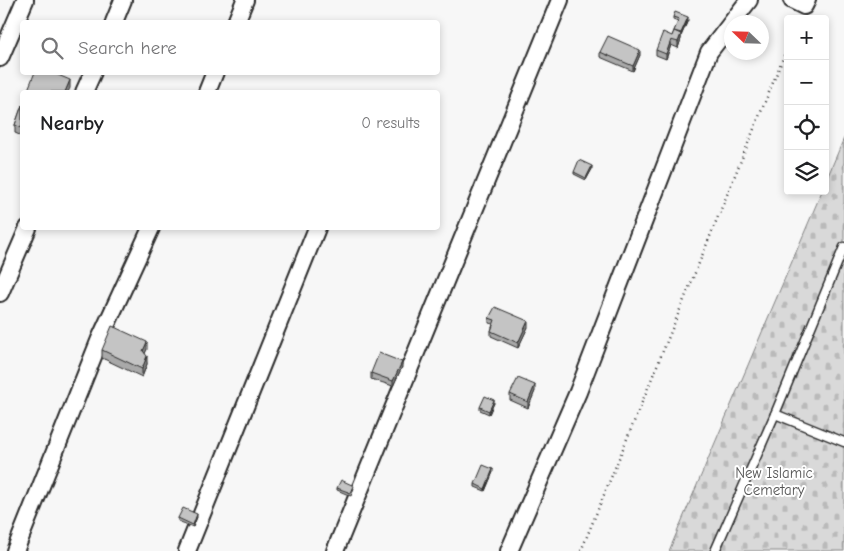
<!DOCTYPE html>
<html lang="en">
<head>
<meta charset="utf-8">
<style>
	:root { --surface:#fff; --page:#f2f2f2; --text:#202124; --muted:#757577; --line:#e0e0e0 }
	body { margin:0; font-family:"Comic Neue",sans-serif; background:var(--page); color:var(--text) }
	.controls { position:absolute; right:15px; top:15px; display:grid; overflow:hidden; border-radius:5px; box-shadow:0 2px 8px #0003 }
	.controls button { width:45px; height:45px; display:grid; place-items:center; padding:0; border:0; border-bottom:1px solid var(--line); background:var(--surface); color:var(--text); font:25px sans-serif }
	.compass { position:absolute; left:724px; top:15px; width:45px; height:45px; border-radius:50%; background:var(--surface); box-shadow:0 2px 8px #0003; rotate:293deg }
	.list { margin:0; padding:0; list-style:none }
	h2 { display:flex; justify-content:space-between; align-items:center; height:65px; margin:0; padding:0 20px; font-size:21px }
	h2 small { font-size:16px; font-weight:400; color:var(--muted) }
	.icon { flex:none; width:28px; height:28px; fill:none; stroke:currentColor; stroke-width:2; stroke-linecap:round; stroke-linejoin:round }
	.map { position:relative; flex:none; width:844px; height:551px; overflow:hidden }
	.search { position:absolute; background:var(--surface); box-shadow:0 2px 8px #0003; left:20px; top:20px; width:420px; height:55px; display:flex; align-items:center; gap:12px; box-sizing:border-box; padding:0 18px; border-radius:5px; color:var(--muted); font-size:19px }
	.panel { position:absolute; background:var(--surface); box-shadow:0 2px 8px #0003; left:20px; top:90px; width:420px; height:140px; border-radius:5px }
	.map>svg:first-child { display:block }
	.cemetery { fill:url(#cemetery-stones); stroke:#828282 }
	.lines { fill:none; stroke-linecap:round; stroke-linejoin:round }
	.service-casing { stroke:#2b2b2b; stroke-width:11 }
	.minor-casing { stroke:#2b2b2b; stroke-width:20 }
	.path { stroke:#2b2b2b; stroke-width:2.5; stroke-dasharray:1 4; stroke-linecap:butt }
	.service { stroke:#fff; stroke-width:8 }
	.minor { stroke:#fff; stroke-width:16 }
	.wall { fill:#a9a9a9; stroke:#2b2b2b }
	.shaded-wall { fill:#898989; stroke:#2b2b2b }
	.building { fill:#c4c4c4; stroke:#2b2b2b }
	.labels { text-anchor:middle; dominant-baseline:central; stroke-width:4; stroke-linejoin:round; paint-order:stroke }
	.park-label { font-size:15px; fill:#565656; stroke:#fff }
</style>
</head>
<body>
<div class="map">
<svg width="844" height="551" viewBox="0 0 844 551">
	<defs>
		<pattern id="cemetery-stones" width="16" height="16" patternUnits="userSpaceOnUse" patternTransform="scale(1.25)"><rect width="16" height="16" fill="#d9d9d9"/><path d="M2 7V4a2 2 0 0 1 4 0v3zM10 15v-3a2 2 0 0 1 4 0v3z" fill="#bababa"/></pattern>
	</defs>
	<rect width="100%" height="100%" fill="#f7f7f7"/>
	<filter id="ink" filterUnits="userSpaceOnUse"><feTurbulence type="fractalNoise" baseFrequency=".02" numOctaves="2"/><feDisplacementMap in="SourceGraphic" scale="10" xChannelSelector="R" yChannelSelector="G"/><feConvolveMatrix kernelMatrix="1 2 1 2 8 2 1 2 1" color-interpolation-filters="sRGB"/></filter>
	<g filter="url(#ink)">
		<polygon class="cemetery" points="844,138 844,551 669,551 822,191 825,191 825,183"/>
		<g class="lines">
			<defs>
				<g id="service">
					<polyline points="775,414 844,442"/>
					<polyline points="715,551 775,414 844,247"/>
				</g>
				<g id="minor">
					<polyline points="792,0 804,6 807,0"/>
					<polyline points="114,22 123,0"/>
					<polyline points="236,22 245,0"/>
					<polyline points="0,58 25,0"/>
					<polyline points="84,92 93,72"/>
					<polyline points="207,92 215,72"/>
					<polyline points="0,293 28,228"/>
					<polyline points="15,551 100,339 151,228"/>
					<polyline points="187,551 317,228"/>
					<polyline points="335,551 560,0"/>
					<polyline points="509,551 578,392 709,52 749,0"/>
				</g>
			</defs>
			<use href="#service" class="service-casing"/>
			<use href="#minor" class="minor-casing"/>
			<polyline class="path" points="581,551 788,46"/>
			<use href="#service" class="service"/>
			<use href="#minor" class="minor"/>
		</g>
		<g class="wall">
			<polygon points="673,17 688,20 681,36 681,39 678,48 671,45 666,59 656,55 656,50 672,36 674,31 678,22 673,20"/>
			<polygon points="600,52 640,55 633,71 600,57"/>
			<polygon points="22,105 22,136 15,133 15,125"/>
			<polygon points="592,169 586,180 574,174 574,172"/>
			<polygon points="489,318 528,327 518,348 491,336 491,331 493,324 489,323"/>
			<polygon points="147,349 145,353 147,364 142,377 102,358 102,350"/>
			<polygon points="402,367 393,386 371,379 371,373"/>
			<polygon points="535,391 528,408 510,400 510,394"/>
			<polygon points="494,403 489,414 480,410 480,407"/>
			<polygon points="493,472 485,491 475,487 475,484"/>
			<polygon points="337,488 354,488 351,496 337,490"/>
			<polygon points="197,517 193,527 178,521 178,518"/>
		</g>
		<g class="shaded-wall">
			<polygon points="688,17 688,20 681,36 681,39 678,48 678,42"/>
			<polygon points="671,40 671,45 666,59 666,54"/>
			<polygon points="640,50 640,55 633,71 633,66"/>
			<polygon points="70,80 70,88 68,92 65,92"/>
			<polygon points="592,166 592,169 586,180 586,178"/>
			<polygon points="528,321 528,327 518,348 518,343"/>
			<polygon points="147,342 147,349 143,358 143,351"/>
			<polygon points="147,356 147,364 142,377 142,369"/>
			<polygon points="402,362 402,367 393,386 393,381"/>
			<polygon points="535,385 535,391 528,408 528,402"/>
			<polygon points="494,400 494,403 489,414 489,411"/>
			<polygon points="493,469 493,472 485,491 485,489"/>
			<polygon points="197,514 197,517 193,527 193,525"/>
		</g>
		<g class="building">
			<polygon points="675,12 688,17 681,33 674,31 679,19 673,17"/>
			<polygon points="674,31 681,34 678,42 671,40 666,54 656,50 663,32 672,36"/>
			<polygon points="608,36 640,50 633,66 600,52"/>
			<polygon points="35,72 51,72 70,80 65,92 27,92"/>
			<polygon points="22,105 22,128 15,125"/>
			<polygon points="579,160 592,166 586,178 574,172"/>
			<polygon points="495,307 528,321 518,343 491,331 495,320 489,318"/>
			<polygon points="112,326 147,342 143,351 147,356 142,369 102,350"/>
			<polygon points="379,353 402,362 393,381 371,373"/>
			<polygon points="518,378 535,385 528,402 510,394"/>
			<polygon points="485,396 494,400 489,411 480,407"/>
			<polygon points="483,465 493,469 485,489 475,484"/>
			<polygon points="341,480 354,486 351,493 337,488"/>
			<polygon points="183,508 197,514 193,525 178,518"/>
		</g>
	</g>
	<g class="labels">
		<g class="park-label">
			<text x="774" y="473">New Islamic<tspan x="774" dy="17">Cemetary</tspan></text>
		</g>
	</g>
</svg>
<div class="controls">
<button>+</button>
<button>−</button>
<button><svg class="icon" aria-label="locate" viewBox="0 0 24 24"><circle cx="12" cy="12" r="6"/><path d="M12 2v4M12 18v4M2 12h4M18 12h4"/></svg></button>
<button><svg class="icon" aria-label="layers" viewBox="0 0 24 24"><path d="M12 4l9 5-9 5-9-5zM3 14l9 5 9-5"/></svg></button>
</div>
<svg class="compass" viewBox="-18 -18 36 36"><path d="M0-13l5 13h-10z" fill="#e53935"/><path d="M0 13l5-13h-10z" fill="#757577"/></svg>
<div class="search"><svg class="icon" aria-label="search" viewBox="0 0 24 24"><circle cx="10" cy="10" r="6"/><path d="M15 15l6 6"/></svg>Search here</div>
<section class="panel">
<h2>Nearby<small>0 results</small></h2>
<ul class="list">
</ul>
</section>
</div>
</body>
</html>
